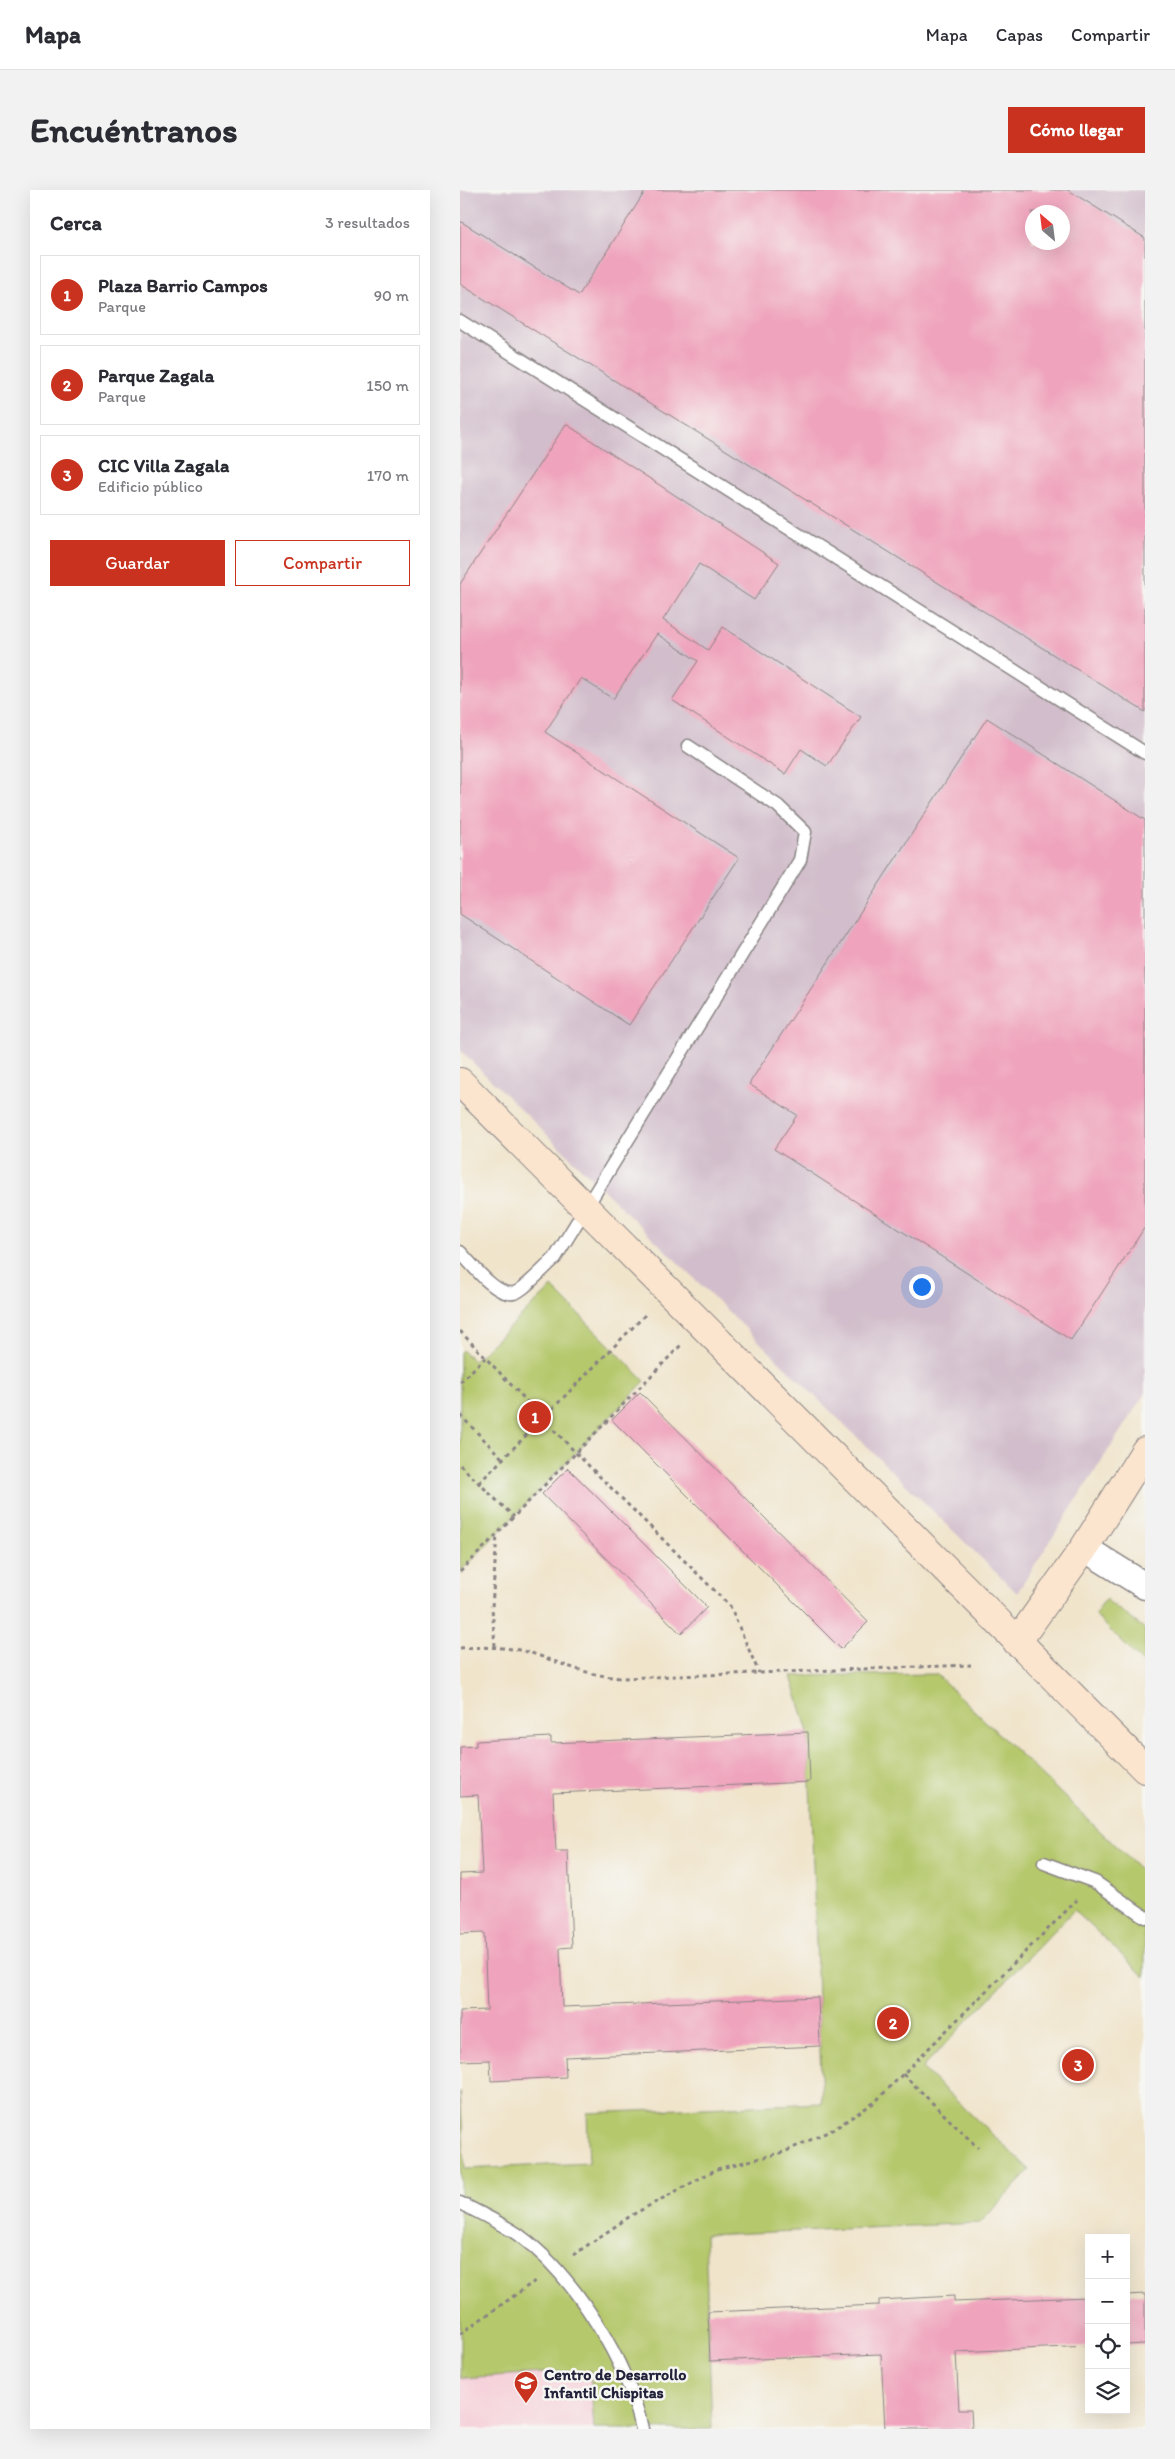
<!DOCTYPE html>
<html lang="es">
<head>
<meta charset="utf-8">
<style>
	:root { --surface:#fff; --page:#f2f2f3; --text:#2b2b33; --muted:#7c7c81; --line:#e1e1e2; --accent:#c8321e }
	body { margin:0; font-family:Itim,sans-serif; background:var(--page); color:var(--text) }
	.controls { position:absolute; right:15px; bottom:15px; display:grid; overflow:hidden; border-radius:0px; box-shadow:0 5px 20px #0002 }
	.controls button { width:45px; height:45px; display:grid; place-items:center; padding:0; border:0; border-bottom:1px solid var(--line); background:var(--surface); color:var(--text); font:25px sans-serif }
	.compass { position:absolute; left:565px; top:15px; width:45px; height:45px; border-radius:50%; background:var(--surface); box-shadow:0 5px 20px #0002; rotate:332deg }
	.you { position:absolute; left:461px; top:1096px; width:18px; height:18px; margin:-12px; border:4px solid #fff; border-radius:50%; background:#1a73e8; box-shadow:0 0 0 8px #1a73e833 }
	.badge { display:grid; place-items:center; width:32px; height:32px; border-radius:50%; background:var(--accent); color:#fff; font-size:16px; font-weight:700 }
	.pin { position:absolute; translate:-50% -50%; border:2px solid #fff; box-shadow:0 1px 5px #0006 }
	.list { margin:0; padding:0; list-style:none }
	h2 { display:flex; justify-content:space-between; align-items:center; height:65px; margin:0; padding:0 20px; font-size:21px }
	h2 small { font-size:16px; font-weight:400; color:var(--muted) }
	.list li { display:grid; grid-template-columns:32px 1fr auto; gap:15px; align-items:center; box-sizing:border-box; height:80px; margin:0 10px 10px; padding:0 10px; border:1px solid var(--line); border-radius:0px }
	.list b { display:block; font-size:19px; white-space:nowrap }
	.list p { margin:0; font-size:16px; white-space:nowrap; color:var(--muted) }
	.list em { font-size:16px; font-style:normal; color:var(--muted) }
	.actions { display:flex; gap:10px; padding:15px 20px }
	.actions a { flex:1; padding:11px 0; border:1px solid var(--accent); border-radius:0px; text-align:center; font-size:18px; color:var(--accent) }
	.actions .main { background:var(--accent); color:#fff }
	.icon { flex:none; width:28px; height:28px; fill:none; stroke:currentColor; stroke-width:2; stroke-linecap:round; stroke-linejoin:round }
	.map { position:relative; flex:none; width:685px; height:2239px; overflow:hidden; border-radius:0px }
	header { display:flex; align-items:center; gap:30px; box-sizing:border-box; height:70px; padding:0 25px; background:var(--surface); border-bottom:1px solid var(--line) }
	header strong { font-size:24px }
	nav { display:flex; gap:28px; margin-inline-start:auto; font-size:18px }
	.intro { display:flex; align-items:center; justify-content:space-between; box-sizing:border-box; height:120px; padding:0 30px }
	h1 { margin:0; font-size:35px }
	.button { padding:12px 22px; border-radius:0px; background:var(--accent); color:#fff; font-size:18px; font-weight:700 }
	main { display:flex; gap:30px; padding:0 30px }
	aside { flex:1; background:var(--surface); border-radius:0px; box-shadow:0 5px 20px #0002 }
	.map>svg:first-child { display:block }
	.built { fill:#f6cfd9 }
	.industrial { fill:#d1bdcb; fill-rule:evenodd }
	.green { fill:#b5c86c; stroke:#6c7554 }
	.building { fill:#efa3bc; fill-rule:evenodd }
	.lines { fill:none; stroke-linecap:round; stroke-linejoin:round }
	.lane-casing { stroke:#898383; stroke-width:15 }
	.street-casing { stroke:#898383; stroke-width:29 }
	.secondary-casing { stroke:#898383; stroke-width:30 }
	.path { stroke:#898383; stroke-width:3; stroke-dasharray:4 4; stroke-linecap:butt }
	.lane { stroke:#fff; stroke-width:12 }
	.street { stroke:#fff; stroke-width:26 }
	.secondary { stroke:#fbe5cf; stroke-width:28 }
	.labels { text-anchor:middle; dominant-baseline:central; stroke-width:5; stroke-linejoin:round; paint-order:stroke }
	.poi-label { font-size:16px; font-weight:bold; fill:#22223b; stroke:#f6f6f2; text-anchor:start }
</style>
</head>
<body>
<header>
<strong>Mapa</strong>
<nav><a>Mapa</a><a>Capas</a><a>Compartir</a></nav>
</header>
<div class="intro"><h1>Encuéntranos</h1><a class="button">Cómo llegar</a></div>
<main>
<aside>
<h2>Cerca<small>3 resultados</small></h2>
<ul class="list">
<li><span class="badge">1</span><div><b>Plaza Barrio Campos</b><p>Parque</p></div><em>90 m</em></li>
<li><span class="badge">2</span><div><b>Parque Zagala</b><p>Parque</p></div><em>150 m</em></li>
<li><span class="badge">3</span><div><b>CIC Villa Zagala</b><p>Edificio público</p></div><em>170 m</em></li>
</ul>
<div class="actions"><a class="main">Guardar</a><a>Compartir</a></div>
</aside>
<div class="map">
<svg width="685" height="2239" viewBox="0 0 685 2239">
	<rect width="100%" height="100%" fill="#f6f6f2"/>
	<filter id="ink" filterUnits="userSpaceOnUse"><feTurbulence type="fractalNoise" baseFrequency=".02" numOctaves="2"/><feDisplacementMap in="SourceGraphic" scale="10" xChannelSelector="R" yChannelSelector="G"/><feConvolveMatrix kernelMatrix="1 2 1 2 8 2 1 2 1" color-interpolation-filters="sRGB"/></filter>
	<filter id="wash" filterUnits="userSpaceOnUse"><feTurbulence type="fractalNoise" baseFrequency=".0096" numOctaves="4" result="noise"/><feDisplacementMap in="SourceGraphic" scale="20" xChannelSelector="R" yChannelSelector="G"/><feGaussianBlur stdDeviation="1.12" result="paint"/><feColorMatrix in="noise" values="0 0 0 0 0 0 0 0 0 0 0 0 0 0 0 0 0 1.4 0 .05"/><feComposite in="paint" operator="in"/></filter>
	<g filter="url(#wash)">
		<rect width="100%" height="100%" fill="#f0e4cb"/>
		<polygon class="built" points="130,2180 134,2239 0,2239 0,2188"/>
		<path class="industrial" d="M0 0H685V1203L557 1403 0 860ZM572 22H602V52H572Z"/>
		<g class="green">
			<polygon points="92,1097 185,1191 0,1382 0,1162 2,1160 14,1171"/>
			<polygon points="645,1409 685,1439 685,1475 635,1425"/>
			<polygon points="476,1484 685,1684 685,1787 614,1720 462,1878 570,1980 520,2033 245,2045 252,2239 134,2239 130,2180 0,2188 0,1901 5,1979 129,1973 127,1923 362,1913 348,1542 331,1486"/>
		</g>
		<g id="blocks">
			<g class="building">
				<path d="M186 0H608L685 48V522L0 94V31L119 105ZM572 22H602V52H572Z"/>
				<polygon points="106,234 319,373 294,410 239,374 203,430 248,460 263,437 401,527 367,576 341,559 325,584 212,510 238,471 197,444 153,509 121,488 85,542 279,668 169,835 0,724 0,394"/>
				<polygon points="527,528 685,630 685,1037 611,1150 314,959 337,925 289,894"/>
				<polygon points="180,1202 408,1432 381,1459 152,1230"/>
				<polygon points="108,1278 247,1417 221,1444 82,1304"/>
				<polygon points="348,1542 350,1592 93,1603 96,1661 108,1661 112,1757 100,1758 102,1817 358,1807 360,1856 105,1867 106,1887 31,1891 30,1870 0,1871 0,1821 27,1820 24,1743 0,1744 0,1684 22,1683 18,1605 0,1606 0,1557 16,1556 16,1551 91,1547 91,1553"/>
				<polygon points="685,2104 685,2154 666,2155 666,2105"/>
				<polygon points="494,2106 494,2112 629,2107 629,2156 496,2162 499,2220 511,2220 512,2239 425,2239 421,2164 250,2171 248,2122 419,2115 419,2110"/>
			</g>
		</g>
	</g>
	<g filter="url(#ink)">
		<use href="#blocks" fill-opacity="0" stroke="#898383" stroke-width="1"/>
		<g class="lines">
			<defs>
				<g id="lane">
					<polyline points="0,131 685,563"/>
					<path d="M0 1062C12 1074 36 1107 54 1103 63 1101 86 1076 95 1068L340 670 345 642 318 616 228 556"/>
					<polyline points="584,1673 635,1692 685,1727"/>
					<path d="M0 2013C20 2023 41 2033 60 2046 115 2086 168 2173 182 2239"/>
				</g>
				<polyline id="street" points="624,1358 685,1396"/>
				<g id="secondary">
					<polyline points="0,892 685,1579"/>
					<polyline points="557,1452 624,1358 685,1261"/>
				</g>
			</defs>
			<use href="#lane" class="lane-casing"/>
			<use href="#street" class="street-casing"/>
			<use href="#secondary" class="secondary-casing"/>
			<g class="path">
				<polyline points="0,1141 116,1263 270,1416 299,1483"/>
				<polyline points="0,1192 25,1168"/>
				<polyline points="0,1225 43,1269"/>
				<polyline points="0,1275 54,1327"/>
				<polyline points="19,1293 187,1123"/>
				<polyline points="0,1382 221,1155"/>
				<polyline points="35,1456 32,1418 37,1345"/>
				<path d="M0 1458C26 1457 52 1456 77 1465 108 1476 130 1486 163 1488L511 1475"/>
				<polyline points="443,1884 518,1958"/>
				<polyline points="113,2065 172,2025 257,1979 324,1962 374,1939 415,1912 617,1710"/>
				<polyline points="0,2144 75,2091"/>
			</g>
			<use href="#lane" class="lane"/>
			<use href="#street" class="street"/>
			<use href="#secondary" class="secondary"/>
		</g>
	</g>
	<defs>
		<symbol id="school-pin" viewBox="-11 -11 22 30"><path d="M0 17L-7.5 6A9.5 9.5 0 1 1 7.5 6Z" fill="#c8321e" stroke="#f6f6f2"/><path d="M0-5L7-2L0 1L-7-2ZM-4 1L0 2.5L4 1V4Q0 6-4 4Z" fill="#fff"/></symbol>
	</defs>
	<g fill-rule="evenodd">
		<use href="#school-pin" x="52" y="2179" width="28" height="38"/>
	</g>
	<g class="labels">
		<g class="poi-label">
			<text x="84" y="2184">Centro de Desarrollo<tspan x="84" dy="18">Infantil Chispitas</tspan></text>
		</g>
	</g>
</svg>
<div class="controls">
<button>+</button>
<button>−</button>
<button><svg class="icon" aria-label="locate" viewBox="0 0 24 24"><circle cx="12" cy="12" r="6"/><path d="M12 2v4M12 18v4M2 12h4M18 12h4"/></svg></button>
<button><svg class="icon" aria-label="layers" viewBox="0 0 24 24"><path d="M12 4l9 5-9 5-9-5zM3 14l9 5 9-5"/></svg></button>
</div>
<svg class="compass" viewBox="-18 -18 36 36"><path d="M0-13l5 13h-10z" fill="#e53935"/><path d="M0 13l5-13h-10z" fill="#7c7c81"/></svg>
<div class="you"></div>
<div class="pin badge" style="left:75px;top:1227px">1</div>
<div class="pin badge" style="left:433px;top:1833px">2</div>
<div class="pin badge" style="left:618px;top:1875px">3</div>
</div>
</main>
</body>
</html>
